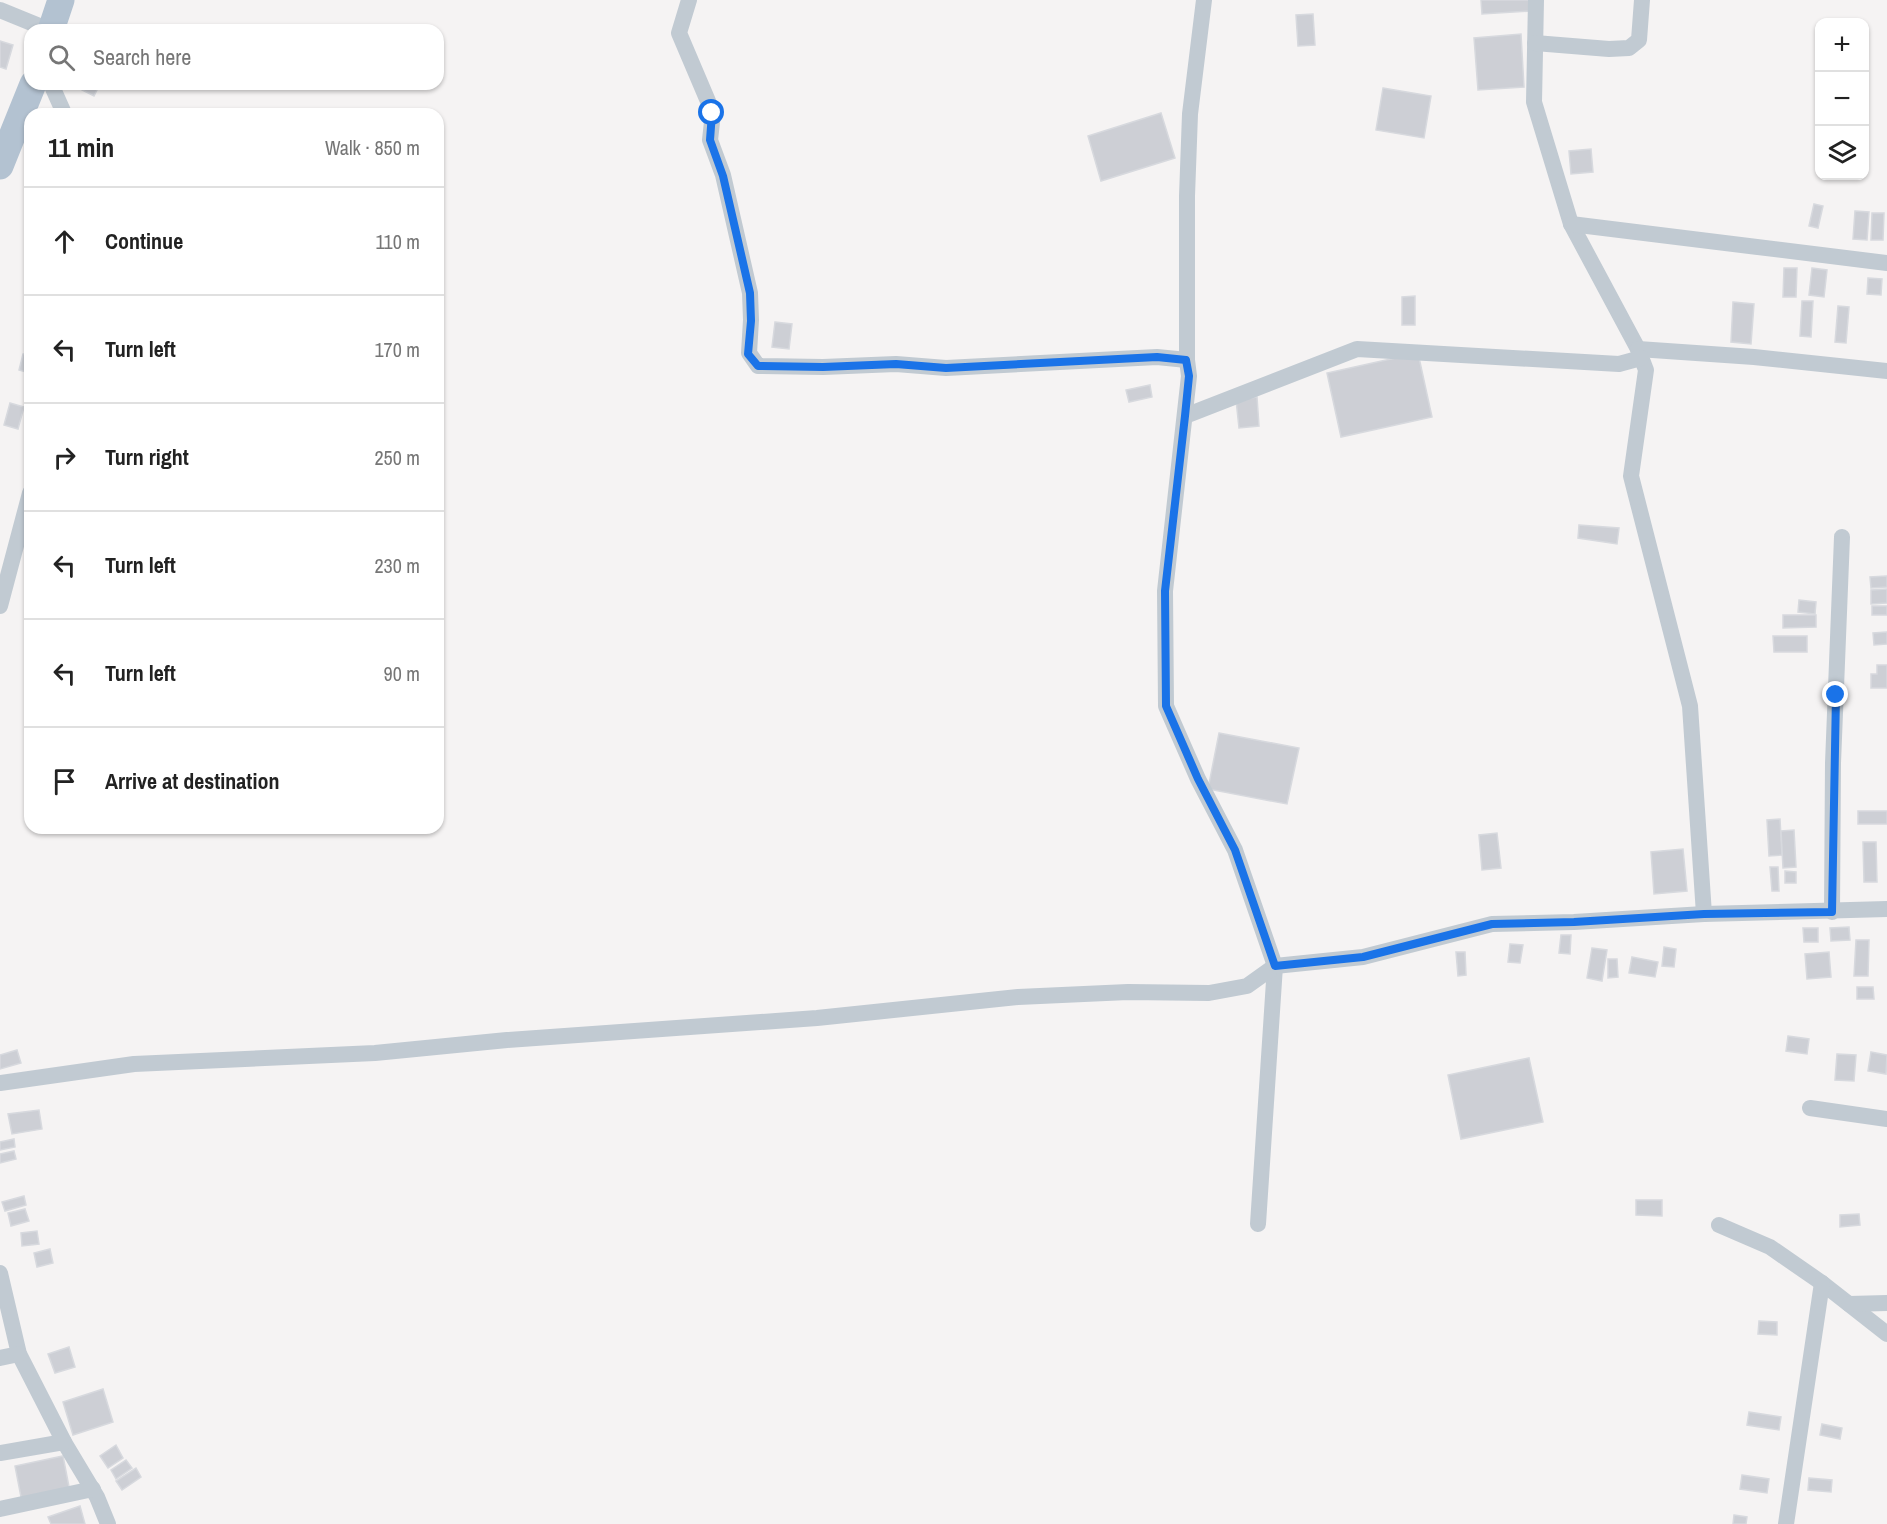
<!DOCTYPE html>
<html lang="en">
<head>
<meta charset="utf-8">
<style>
	:root { --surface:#fff; --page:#f2f2f2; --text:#222; --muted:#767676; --line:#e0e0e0 }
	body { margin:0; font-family:"Archivo Narrow",sans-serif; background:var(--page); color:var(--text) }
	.controls { position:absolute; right:18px; top:18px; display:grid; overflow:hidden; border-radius:12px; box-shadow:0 2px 4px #0004 }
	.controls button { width:54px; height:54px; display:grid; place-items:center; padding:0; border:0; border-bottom:2px solid var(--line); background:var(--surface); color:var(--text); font:30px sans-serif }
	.stop { position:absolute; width:18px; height:18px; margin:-14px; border:4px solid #1a73e8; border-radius:50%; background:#fff }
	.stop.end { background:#1a73e8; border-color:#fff; box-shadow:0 2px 6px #0008 }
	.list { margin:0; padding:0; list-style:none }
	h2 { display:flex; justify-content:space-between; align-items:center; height:78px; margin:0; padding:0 24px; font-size:26px }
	h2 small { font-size:20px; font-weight:400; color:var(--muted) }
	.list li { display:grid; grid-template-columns:39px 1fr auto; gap:18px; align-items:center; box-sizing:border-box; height:108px; padding:0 24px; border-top:2px solid var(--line) }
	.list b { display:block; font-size:22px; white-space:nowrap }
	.list em { font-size:20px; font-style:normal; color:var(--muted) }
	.icon { flex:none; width:33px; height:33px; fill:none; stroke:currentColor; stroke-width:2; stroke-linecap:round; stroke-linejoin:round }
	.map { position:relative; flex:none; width:1887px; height:1524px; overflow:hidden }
	.search { position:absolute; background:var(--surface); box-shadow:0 2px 4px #0004; left:24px; top:24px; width:420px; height:66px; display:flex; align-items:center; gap:15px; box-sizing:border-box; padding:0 21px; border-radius:18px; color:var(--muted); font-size:22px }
	.panel { position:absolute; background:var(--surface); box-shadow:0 2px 4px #0004; left:24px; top:108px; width:420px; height:726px; border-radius:18px }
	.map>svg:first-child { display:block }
	.building { fill:#cdcfd5; stroke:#d7d9de; stroke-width:1.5 }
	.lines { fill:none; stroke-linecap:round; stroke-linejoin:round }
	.minor { stroke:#c1cad2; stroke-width:16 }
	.primary { stroke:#b3c2d1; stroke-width:27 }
	.route { stroke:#1a73e8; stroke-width:8 }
</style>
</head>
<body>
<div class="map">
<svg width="1887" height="1524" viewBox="0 0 1887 1524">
	<rect width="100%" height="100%" fill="#f5f3f3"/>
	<g class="building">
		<polygon points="1481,0 1530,0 1530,11 1482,14"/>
		<polygon points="1313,14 1315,45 1298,46 1296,15"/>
		<polygon points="1521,34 1524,87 1478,90 1474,38"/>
		<polygon points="0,41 13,45 6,69 0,67"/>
		<polygon points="85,84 100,84 94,96 82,90"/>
		<polygon points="1383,88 1431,96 1424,138 1376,130"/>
		<polygon points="1161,113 1175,158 1101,181 1088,136"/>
		<polygon points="1591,149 1593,172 1571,174 1569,151"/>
		<polygon points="1814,204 1823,206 1818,228 1809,226"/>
		<polygon points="1855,211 1869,212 1867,240 1853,239"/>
		<polygon points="1872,213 1884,213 1883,240 1871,240"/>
		<polygon points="1784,268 1797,268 1796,297 1783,297"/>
		<polygon points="1812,268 1827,270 1824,297 1809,295"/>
		<polygon points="1868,278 1882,279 1881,295 1867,294"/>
		<polygon points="1415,296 1415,325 1402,325 1402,297"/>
		<polygon points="1802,301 1813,301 1811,337 1800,336"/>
		<polygon points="1733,302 1754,304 1751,344 1731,342"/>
		<polygon points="1838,306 1849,307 1846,343 1835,342"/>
		<polygon points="775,322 792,324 789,349 772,347"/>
		<polygon points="1418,353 1432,417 1341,437 1327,373"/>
		<polygon points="23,354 30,355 30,373 19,370"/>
		<polygon points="1150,385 1152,397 1129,402 1126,390"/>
		<polygon points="1257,397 1259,426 1239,428 1236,400"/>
		<polygon points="10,403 24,407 18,429 4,425"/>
		<polygon points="1579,525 1619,528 1617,544 1578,538"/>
		<polygon points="1887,576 1887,587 1871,588 1870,577"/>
		<polygon points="1887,589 1887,603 1871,604 1871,590"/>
		<polygon points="1799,600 1816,602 1815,614 1798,612"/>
		<rect x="1872" y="606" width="15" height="9"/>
		<polygon points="1783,615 1816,615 1816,627 1783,628"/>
		<polygon points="1887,632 1887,644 1874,645 1873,633"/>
		<polygon points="1773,636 1807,636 1807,652 1774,652"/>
		<polygon points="1877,665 1887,665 1887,688 1871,688 1871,674 1877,674"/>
		<polygon points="1219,733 1299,748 1287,804 1208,789"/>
		<rect x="1858" y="811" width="29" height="13"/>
		<polygon points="1780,819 1782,855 1769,856 1767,820"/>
		<polygon points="1794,830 1796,867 1783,868 1781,831"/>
		<polygon points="1497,833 1501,868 1482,870 1479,835"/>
		<polygon points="1863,842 1876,842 1877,882 1864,882"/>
		<polygon points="1683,849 1687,891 1654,894 1651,852"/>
		<polygon points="1770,867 1778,867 1779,891 1772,891"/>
		<polygon points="1785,871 1796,872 1796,883 1785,883"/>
		<polygon points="1849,927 1850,940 1831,941 1830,928"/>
		<polygon points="1803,928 1818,928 1818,942 1804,942"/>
		<polygon points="1561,935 1571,935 1570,954 1559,953"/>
		<polygon points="1856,940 1869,940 1868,976 1854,976"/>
		<polygon points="1510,944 1523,945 1520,963 1508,962"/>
		<polygon points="1664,947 1676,949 1674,967 1662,966"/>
		<polygon points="1592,948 1607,950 1602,981 1587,978"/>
		<polygon points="1456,952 1465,952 1466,975 1458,976"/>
		<polygon points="1829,952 1831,977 1807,979 1805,954"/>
		<polygon points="1632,957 1658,962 1655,977 1629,973"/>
		<polygon points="1608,959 1617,959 1618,977 1608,978"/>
		<polygon points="1857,987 1873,987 1874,999 1857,999"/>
		<polygon points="1788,1036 1809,1039 1807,1054 1786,1051"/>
		<polygon points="17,1050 21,1063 0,1069 0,1055"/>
		<polygon points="1871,1052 1887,1055 1886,1074 1868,1071"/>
		<polygon points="1837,1054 1856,1055 1854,1081 1835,1080"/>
		<polygon points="1529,1058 1543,1122 1461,1139 1448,1075"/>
		<polygon points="39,1110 42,1129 12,1134 8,1114"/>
		<polygon points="14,1139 15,1147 0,1150 0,1142"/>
		<polygon points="14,1151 16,1159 0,1163 0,1154"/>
		<polygon points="24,1196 26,1205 5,1211 2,1202"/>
		<polygon points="1636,1200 1662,1200 1662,1216 1636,1215"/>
		<polygon points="25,1209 29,1221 11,1226 8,1213"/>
		<polygon points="1859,1214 1860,1225 1840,1227 1840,1215"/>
		<polygon points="37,1231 39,1244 22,1246 21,1233"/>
		<polygon points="50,1249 53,1263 37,1267 34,1253"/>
		<polygon points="1759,1321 1777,1322 1777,1335 1758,1334"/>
		<polygon points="69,1347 75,1367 55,1373 48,1354"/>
		<polygon points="103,1389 113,1422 73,1435 63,1402"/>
		<polygon points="1749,1412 1781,1417 1779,1430 1747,1425"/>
		<polygon points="1822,1424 1842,1428 1840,1439 1820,1435"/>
		<polygon points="116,1445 123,1458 108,1468 100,1456"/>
		<polygon points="63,1456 70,1492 22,1502 15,1466"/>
		<polygon points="126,1460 132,1468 116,1479 111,1470"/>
		<polygon points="136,1468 141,1477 122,1490 116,1481"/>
		<polygon points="1742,1475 1769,1479 1767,1493 1740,1489"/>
		<polygon points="1809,1478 1832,1480 1831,1492 1808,1490"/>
		<polygon points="80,1506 85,1524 51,1524 48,1517"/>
		<polygon points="1734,1515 1747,1517 1746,1524 1733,1524"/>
	</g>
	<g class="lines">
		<g class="minor">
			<polyline points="689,0 679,33 713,113 710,140 723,175 750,293 751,320 749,353 758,366 823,367 896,364 946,368 1157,357 1187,360"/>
			<polyline points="1204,0 1190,114 1187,196 1187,360 1189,376 1165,591 1166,706 1198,779 1235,850 1275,966 1258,1224"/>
			<polyline points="1536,0 1534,102 1571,224 1638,349 1646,370 1631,476 1690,706 1704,914"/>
			<polyline points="0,10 49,30"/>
			<polyline points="1535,43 1609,49 1629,48 1639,40 1642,0"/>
			<polyline points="51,84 63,111 62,114"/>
			<polyline points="1571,224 1887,263"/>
			<polyline points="1638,349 1754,357 1887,371"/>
			<polyline points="1185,416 1357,349 1619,364 1641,358"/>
			<polyline points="0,606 30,493"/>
			<polyline points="1832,912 1833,763 1842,537"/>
			<polyline points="0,1083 134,1064 375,1053 507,1040 817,1018 1018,997 1128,992 1209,993 1247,986 1275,966 1363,957 1492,924 1574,922 1704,914 1887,909"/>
			<polyline points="1810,1108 1887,1119"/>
			<polyline points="1719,1225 1770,1247 1822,1283 1887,1334"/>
			<polyline points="0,1273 19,1354 64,1442 97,1497 108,1524"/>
			<polyline points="1849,1304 1887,1303"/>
			<polyline points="0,1358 19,1354"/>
			<polyline points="0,1453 64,1442"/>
			<polyline points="0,1509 93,1489"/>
			<polyline points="1786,1524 1822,1283"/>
		</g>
		<g class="primary">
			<polyline points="51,30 61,0"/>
			<polyline points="0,166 33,84"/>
		</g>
	</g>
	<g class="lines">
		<polyline class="route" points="712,113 710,140 723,176 750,293 751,321 748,354 758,366 823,367 896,364 946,368 1157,357 1186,360 1189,376 1185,416 1165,591 1166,706 1198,779 1235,850 1275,966 1363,957 1492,924 1574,922 1704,914 1832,912 1836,695"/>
	</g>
</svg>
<div class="controls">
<button>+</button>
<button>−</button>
<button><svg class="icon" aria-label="layers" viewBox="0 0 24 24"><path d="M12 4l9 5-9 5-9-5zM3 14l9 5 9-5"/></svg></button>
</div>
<div class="stop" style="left:712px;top:113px"></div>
<div class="stop end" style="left:1836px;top:695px"></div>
<div class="search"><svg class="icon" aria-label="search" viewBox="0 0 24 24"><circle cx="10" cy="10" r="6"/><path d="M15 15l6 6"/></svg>Search here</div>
<section class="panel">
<h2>11 min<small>Walk · 850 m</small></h2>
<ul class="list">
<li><svg class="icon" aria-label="ahead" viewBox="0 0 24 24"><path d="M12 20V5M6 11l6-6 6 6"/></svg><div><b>Continue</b></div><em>110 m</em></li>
<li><svg class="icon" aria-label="left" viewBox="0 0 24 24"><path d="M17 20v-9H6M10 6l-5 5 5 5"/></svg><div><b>Turn left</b></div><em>170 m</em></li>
<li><svg class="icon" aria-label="right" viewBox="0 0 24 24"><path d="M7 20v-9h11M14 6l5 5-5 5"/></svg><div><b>Turn right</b></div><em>250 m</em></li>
<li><svg class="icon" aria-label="left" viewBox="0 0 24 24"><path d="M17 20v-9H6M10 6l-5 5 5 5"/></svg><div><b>Turn left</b></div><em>230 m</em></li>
<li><svg class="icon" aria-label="left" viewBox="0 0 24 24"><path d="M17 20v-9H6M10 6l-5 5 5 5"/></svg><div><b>Turn left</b></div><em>90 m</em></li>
<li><svg class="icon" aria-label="arrive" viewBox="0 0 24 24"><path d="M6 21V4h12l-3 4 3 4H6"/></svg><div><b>Arrive at destination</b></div></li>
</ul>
</section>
</div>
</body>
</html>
